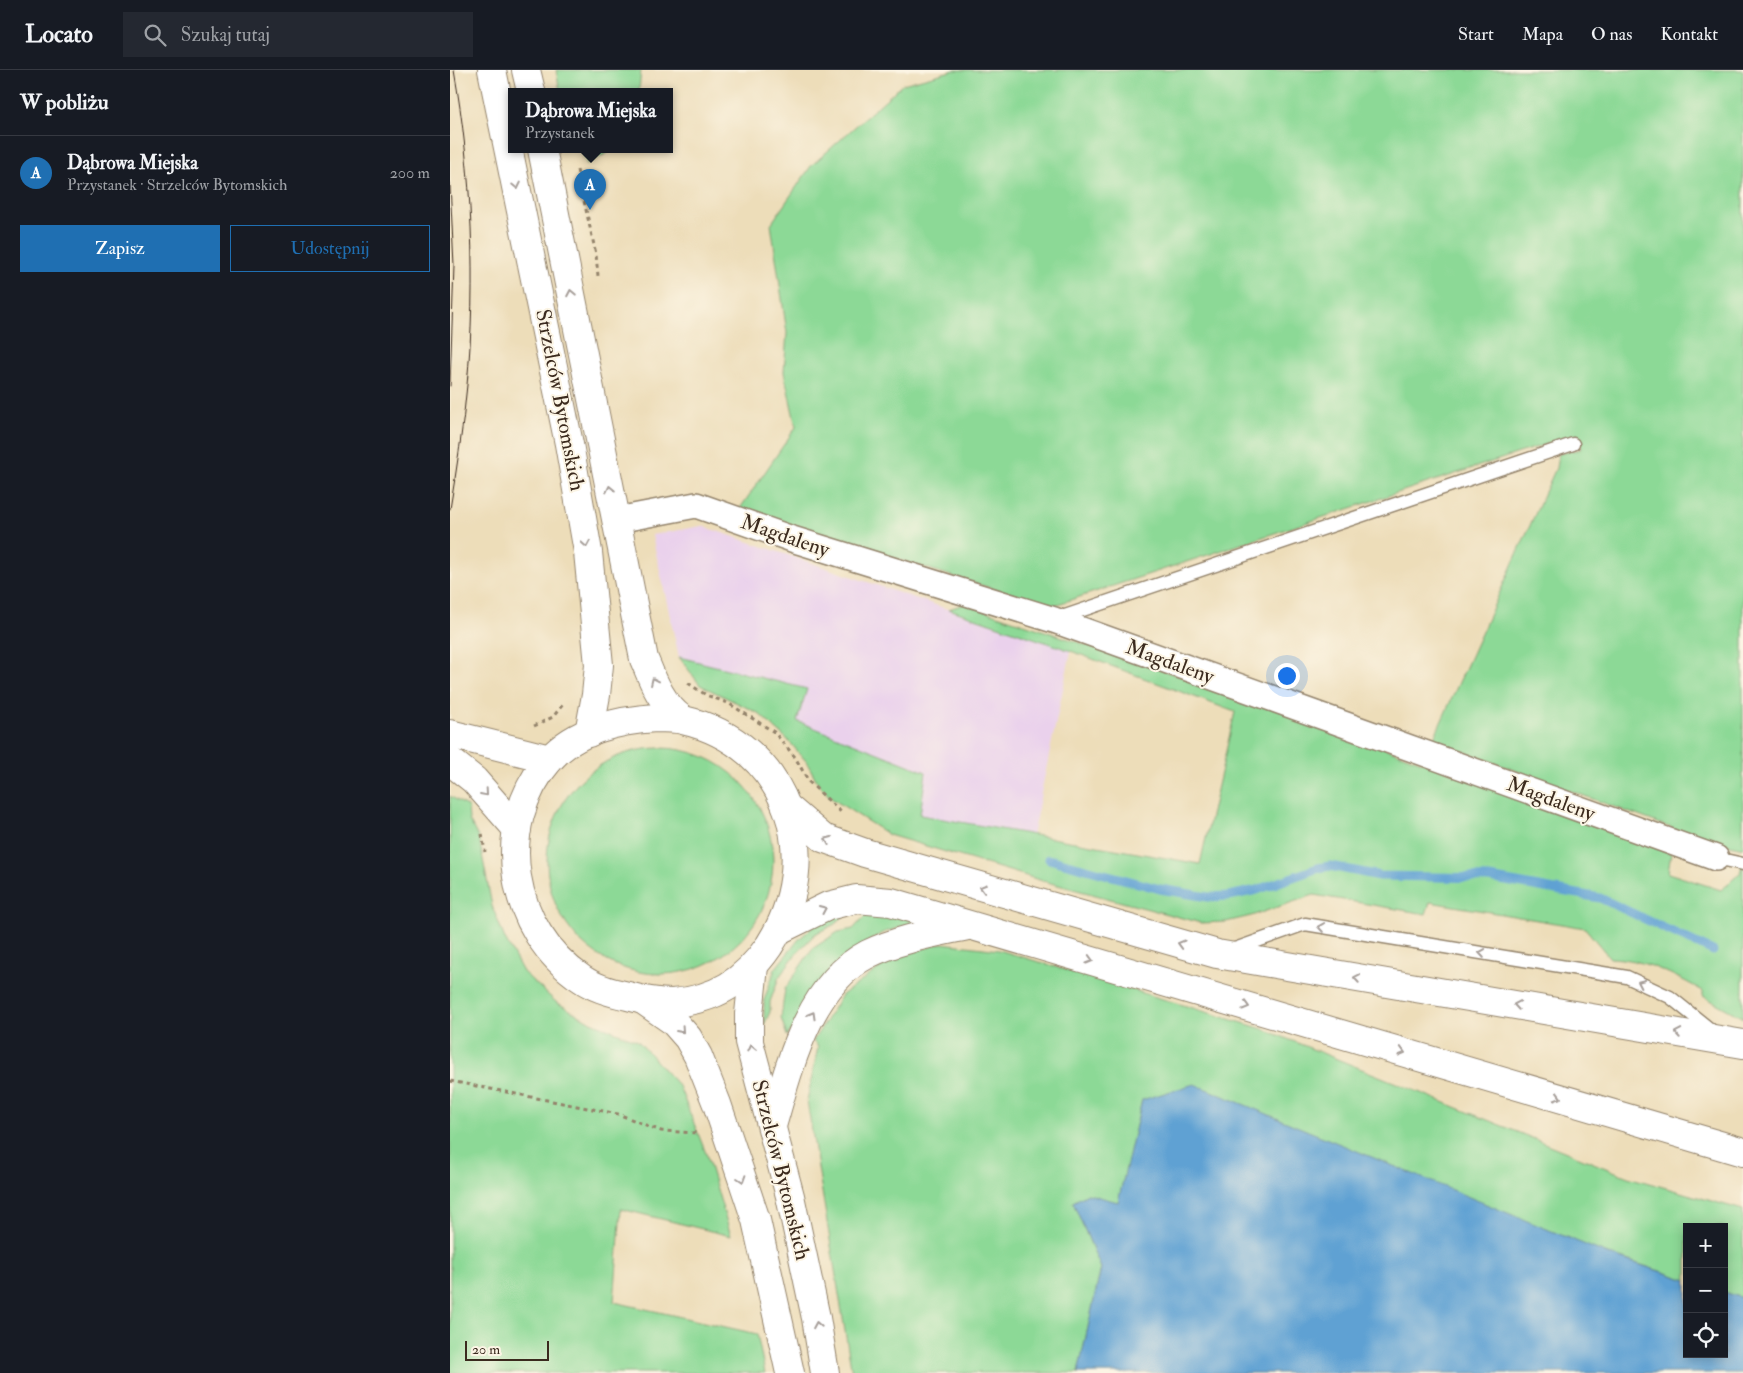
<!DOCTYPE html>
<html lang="pl">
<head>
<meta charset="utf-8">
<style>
	:root { --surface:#171b24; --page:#242831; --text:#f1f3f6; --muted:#9ea1a6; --line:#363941; --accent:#1f6fb2 }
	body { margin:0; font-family:"IM FELL Double Pica",serif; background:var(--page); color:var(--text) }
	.controls { position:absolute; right:15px; bottom:15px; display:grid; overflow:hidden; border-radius:0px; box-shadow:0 2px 12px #0003 }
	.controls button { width:45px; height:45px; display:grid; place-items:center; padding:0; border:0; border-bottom:1px solid var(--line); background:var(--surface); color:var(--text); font:25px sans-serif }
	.scale { position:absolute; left:15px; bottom:12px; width:84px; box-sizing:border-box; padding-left:5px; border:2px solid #3b2a1e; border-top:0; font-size:14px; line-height:18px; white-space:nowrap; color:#3b2a1e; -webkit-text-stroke:4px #fcf5e5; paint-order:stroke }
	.you { position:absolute; left:836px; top:605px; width:18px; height:18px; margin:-12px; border:4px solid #fff; border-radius:50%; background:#1a73e8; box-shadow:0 0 0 8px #1a73e833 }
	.badge { display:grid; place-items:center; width:32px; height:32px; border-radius:50%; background:var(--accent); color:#fff; font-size:16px; font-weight:700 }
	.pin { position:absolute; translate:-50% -41px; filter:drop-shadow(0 1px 2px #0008) }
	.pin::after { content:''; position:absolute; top:26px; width:18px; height:15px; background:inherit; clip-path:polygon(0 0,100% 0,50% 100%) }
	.popup { position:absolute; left:58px; top:18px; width:165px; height:65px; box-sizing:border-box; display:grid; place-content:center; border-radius:0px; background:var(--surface); filter:drop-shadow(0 1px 4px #0005); font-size:16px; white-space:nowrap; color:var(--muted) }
	.popup b { font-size:19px; color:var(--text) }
	.popup::after { content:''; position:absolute; left:50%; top:100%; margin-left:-10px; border:10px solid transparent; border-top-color:var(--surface) }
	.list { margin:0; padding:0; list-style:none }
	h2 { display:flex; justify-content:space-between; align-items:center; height:65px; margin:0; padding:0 20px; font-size:21px }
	h2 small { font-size:16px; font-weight:400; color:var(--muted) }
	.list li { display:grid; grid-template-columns:32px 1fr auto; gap:15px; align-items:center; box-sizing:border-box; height:75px; padding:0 20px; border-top:1px solid var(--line) }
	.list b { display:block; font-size:19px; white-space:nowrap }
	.list p { margin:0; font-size:16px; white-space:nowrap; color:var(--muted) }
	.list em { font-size:16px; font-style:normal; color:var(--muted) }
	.actions { display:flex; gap:10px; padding:15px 20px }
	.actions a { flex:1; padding:11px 0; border:1px solid var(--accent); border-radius:0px; text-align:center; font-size:18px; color:var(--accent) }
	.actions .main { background:var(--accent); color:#fff }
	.icon { flex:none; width:28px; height:28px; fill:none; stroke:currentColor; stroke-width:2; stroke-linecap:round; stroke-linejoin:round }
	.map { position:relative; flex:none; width:1293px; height:1303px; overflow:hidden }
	header { display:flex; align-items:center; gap:30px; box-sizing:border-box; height:70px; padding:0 25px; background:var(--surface); border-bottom:1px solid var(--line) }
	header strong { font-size:24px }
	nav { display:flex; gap:28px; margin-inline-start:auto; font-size:18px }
	.search { width:350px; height:45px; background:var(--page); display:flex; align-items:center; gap:12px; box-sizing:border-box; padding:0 18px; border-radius:0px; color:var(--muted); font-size:19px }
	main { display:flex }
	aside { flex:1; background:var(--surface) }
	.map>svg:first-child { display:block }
	.built { fill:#ead1ec }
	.green { fill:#8cd996; stroke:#64825a }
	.water { fill:#5fa1d3; stroke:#4d6678 }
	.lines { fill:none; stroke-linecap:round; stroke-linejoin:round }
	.stream { stroke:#5fa1d3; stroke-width:9 }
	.lane-casing { stroke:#94846c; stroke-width:15 }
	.street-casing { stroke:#94846c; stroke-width:28 }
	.secondary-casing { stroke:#94846c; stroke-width:30 }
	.primary-casing { stroke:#94846c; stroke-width:30 }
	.highway-casing { stroke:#94846c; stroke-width:30 }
	.path { stroke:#94846c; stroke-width:3; stroke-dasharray:4 4; stroke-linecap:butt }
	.lane { stroke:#fff; stroke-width:12 }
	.street { stroke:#fff; stroke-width:25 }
	.secondary { stroke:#fff; stroke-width:28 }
	.primary { stroke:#fff; stroke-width:28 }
	.highway { stroke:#fff; stroke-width:28 }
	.tram { stroke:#3b2a1e; stroke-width:1 }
	.oneway { stroke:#a79f9a }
	.labels { text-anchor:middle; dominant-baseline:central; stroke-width:4; stroke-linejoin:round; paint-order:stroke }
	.street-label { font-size:21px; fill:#3b2a1e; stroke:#fcf5e5 }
</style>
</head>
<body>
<header>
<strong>Locato</strong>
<div class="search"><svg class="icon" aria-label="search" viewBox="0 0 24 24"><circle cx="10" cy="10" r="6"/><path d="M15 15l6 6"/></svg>Szukaj tutaj</div>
<nav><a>Start</a><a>Mapa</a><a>O nas</a><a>Kontakt</a></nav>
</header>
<main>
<aside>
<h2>W pobliżu<small></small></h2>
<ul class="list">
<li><span class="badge">A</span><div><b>Dąbrowa Miejska</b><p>Przystanek · Strzelców Bytomskich</p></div><em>200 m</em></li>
</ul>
<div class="actions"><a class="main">Zapisz</a><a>Udostępnij</a></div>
</aside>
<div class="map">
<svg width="1293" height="1303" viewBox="0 0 1293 1303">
	<rect width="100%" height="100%" fill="#fcf5e5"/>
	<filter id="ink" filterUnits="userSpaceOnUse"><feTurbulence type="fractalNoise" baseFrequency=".02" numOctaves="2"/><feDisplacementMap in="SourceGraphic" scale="10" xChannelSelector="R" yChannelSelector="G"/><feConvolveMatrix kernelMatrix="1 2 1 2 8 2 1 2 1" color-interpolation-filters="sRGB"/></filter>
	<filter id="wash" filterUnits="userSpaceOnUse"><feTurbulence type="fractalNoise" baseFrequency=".0096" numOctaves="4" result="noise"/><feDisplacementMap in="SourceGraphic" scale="20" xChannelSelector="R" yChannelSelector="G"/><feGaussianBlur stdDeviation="1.12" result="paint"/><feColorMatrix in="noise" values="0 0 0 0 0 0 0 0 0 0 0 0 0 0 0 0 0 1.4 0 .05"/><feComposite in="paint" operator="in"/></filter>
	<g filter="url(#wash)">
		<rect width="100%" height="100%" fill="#edddb9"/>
		<polygon class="built" points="252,456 621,581 582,766 469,745 476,702 347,651 356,619 229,587 202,465"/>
		<g class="green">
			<polygon points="106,0 191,0 189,21 110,21"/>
			<polygon points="505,0 1293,0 1293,778 1243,766 983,670 1106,398 1108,384 1131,379 1127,364 605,535 579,530 289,440 346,357 334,302 337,263 321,154 361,96 453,14"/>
			<polygon points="130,79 164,79 137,94"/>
			<path d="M514 534 822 637 1221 783 1218 803 1271 820 1290 803 1293 790V948L1253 926V921C1224 905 1195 889 1160 888L1135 858 980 832 976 844 864 825 801 846 776 852 751 853 593 811 439 765 381 728 368 713 356 691 337 669 308 643 250 615 229 587 357 619 347 651 476 702 470 745 750 794 785 642 621 581 499 539Z"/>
			<circle cx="210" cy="791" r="113"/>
			<polygon points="0,726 18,737 19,750 29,769 42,836 55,869 73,902 106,932 139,951 188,971 229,1016 257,1086 281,1166 171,1139 164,1232 307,1264 315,1303 0,1303"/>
			<polygon points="419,842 472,851 432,863 389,890 337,966 331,948 335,919 362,879 388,862 403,859"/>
			<polygon points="397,843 385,854 365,864 346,884 329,907 320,932 320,942 314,955 314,930 325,899 349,869 372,849"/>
			<polygon points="492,873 549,880 813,959 1178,1107 1293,1140 1293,1228 1274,1222 1274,1157 1237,1157 1237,1210 692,1030 668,1133 638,1124 623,1132 651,1198 628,1303 402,1303 357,1031 368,977 363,971 392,925 442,889"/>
		</g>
		<polygon class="water" points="744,1014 1160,1185 1237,1210 1237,1284 1274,1284 1274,1222 1293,1228 1293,1303 628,1303 651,1198 623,1132 638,1124 668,1132 692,1030"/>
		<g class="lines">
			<polyline class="stream" points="599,789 710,819 758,827 779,826 807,820 868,798 880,796 930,806 1039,808 1150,828 1263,881"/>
		</g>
	</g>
	<g filter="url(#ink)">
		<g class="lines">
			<defs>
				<g id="lane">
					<polyline points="609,548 1123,374"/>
					<polyline points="1266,788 1293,794"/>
					<polyline points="782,880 855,854 1177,907 1220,927 1266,964"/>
				</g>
				<polyline id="street" points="167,450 246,435 342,469 604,550 1266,788"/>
				<g id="secondary">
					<polyline points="0,664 100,689"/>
					<polyline points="0,691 24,710 67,759"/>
				</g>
				<g id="primary">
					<polyline points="304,896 299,944 299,972 340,1126 366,1248 375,1303"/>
					<polyline points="193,930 223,951 238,968 248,986 267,1034 306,1150 340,1303"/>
				</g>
				<g id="highway">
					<polyline points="42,0 119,374 138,482 149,595 146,625 139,663"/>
					<polyline points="76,0 81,21"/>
					<path d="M92 79 194 589C203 611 212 635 232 649"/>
					<path d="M206 648C215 648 225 648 233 650 339 674 376 788 319 876 295 911 265 930 222 933 208 933 192 930 178 926 163 923 145 918 132 909 60 861 41 756 100 689 126 660 169 650 206 648Z"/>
					<polyline points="337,737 373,768 415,783 767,884 1293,974"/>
					<polyline points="329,860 378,836 406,829 441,832 1293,1082"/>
					<path d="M322 1056C339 998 358 915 418 884 448 869 485 863 517 856"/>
				</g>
			</defs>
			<use href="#lane" class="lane-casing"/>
			<use href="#street" class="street-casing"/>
			<use href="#secondary" class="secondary-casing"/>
			<use href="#primary" class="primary-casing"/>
			<use href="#highway" class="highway-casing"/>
			<g class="path">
				<polyline points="127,100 146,184 148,206"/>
				<polyline points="238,613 256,625 278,633 324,662 345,687 359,712 392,743"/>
				<polyline points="84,656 103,647 114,633"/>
				<polyline points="32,764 35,782"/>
				<polyline points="0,1011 168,1044 211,1061 248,1063"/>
			</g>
			<use href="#lane" class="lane"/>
			<use href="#street" class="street"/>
			<use href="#secondary" class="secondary"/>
			<use href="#primary" class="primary"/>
			<use href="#highway" class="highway"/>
			<g class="tram">
				<polyline points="0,113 4,195 0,316"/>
				<path d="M0 439C7 398 13 357 17 315 27 211 22 103 4 0"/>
			</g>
		</g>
		<defs><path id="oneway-chevron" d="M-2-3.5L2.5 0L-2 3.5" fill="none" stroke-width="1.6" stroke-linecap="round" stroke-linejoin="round" transform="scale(1.25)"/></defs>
		<g class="oneway">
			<use href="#oneway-chevron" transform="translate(67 116) rotate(78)"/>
			<use href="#oneway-chevron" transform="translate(121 223) rotate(-101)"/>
			<use href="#oneway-chevron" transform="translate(160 419) rotate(-102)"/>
			<use href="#oneway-chevron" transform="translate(136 474) rotate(80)"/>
			<use href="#oneway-chevron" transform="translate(204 611) rotate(-115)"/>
			<use href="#oneway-chevron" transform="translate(35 723) rotate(49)"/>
			<use href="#oneway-chevron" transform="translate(378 770) rotate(-157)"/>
			<use href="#oneway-chevron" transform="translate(533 818) rotate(-164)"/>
			<use href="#oneway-chevron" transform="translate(373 839) rotate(-24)"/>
			<use href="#oneway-chevron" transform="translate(871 857) rotate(-171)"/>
			<use href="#oneway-chevron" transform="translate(731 874) rotate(-164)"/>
			<use href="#oneway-chevron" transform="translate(1032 883) rotate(-171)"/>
			<use href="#oneway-chevron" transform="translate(640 890) rotate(16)"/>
			<use href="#oneway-chevron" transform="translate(907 908) rotate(-170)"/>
			<use href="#oneway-chevron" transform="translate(1191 913) rotate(-155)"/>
			<use href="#oneway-chevron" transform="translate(1067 935) rotate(-170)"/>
			<use href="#oneway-chevron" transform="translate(796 936) rotate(16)"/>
			<use href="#oneway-chevron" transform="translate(362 945) rotate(-60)"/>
			<use href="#oneway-chevron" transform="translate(231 960) rotate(48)"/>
			<use href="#oneway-chevron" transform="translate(1228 963) rotate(-170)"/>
			<use href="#oneway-chevron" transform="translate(301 978) rotate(-103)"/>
			<use href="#oneway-chevron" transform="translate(952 982) rotate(16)"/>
			<use href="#oneway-chevron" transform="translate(1108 1027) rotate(16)"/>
			<use href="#oneway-chevron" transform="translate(292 1109) rotate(72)"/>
			<use href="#oneway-chevron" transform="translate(367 1255) rotate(-100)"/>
		</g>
	</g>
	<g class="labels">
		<g class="street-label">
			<text transform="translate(110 330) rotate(79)">Strzelców Bytomskich</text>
			<text transform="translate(335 466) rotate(19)">Magdaleny</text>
			<text transform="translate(720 592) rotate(20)">Magdaleny</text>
			<text transform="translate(1101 729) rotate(20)">Magdaleny</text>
			<text transform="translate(331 1100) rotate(76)">Strzelców Bytomskich</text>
		</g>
	</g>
</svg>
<div class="controls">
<button>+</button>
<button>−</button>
<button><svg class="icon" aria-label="locate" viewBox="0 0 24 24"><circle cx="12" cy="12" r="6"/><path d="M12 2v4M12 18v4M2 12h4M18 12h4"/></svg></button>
</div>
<div class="scale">20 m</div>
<div class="you"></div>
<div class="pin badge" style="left:140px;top:140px">A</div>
<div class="popup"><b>Dąbrowa Miejska</b>Przystanek</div>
</div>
</main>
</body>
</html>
